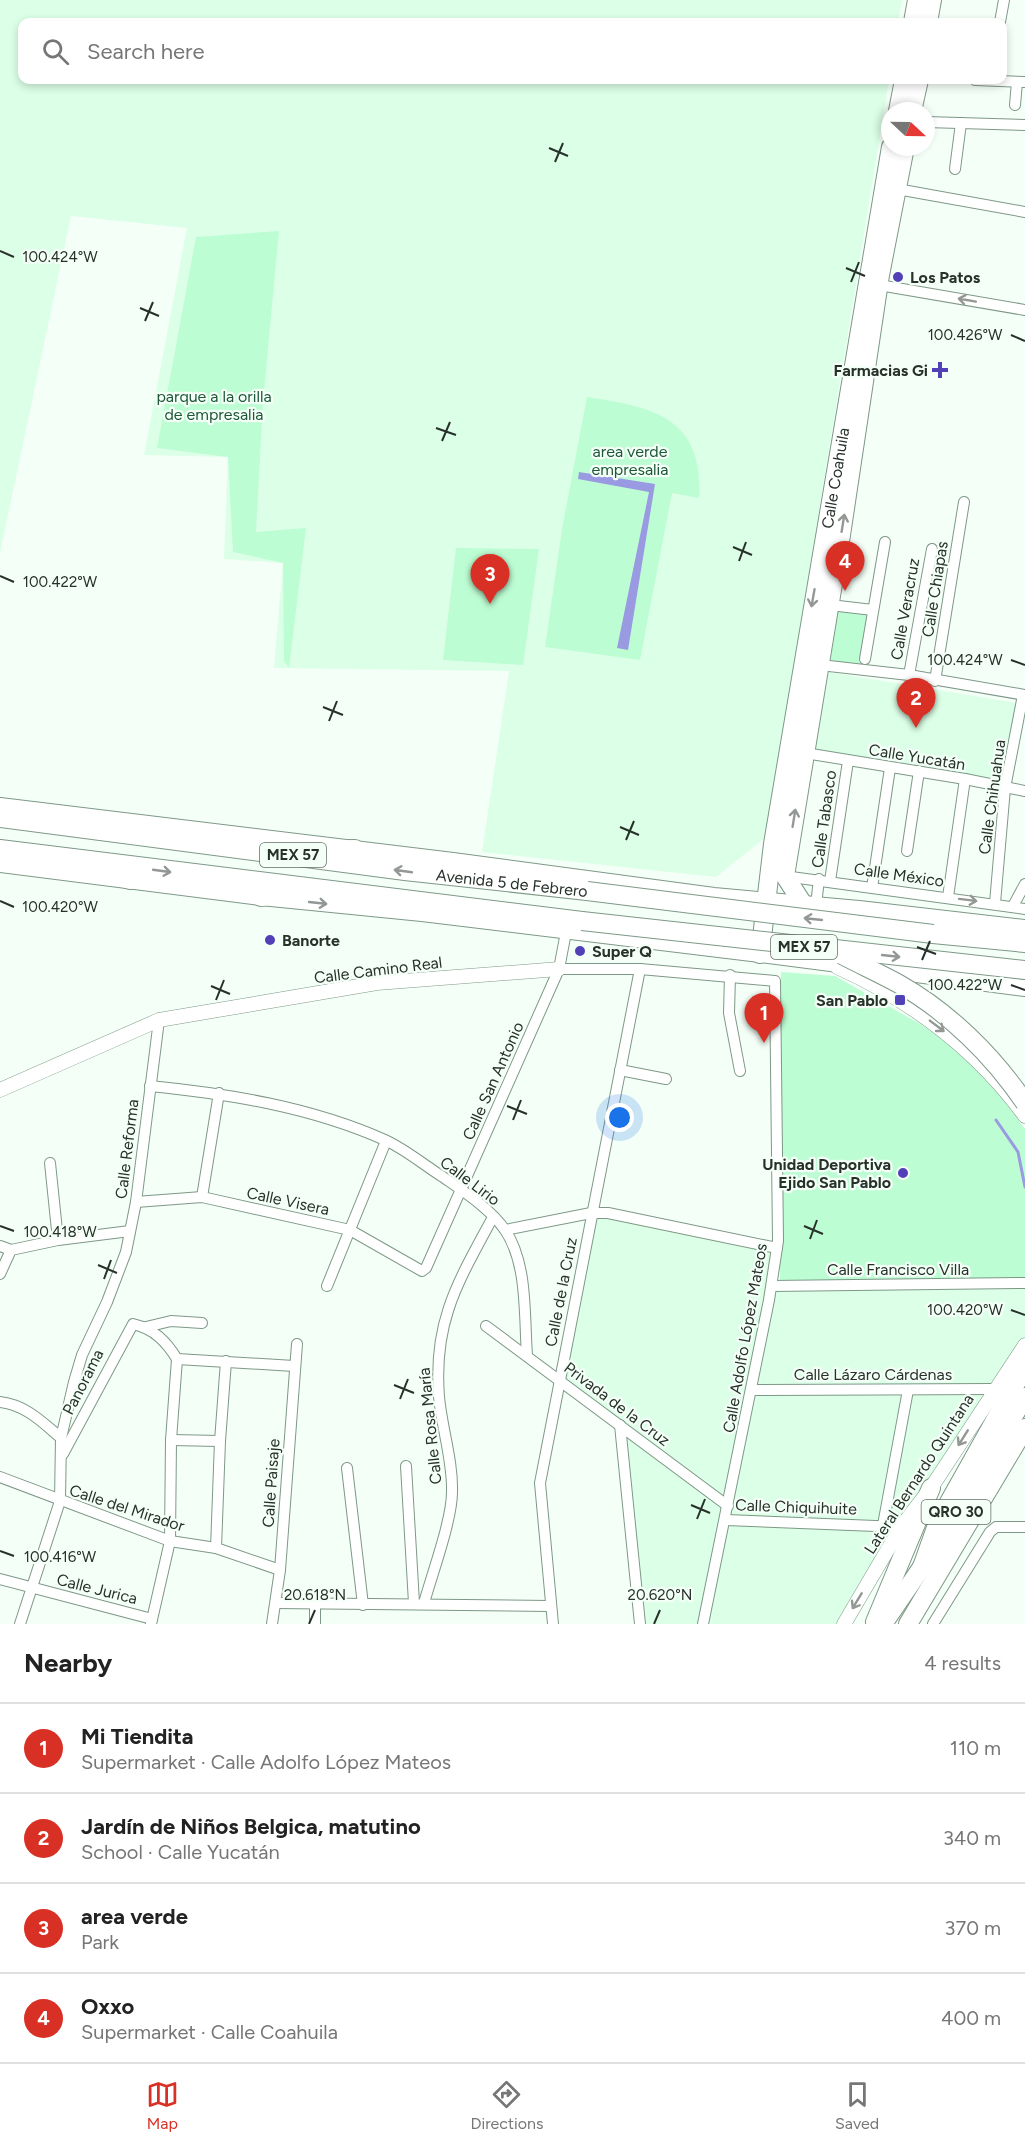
<!DOCTYPE html>
<html lang="en">
<head>
<meta charset="utf-8">
<style>
	:root { --surface:#fff; --page:#f2f2f2; --text:#222; --muted:#767676; --line:#e0e0e0; --accent:#d93025 }
	body { margin:0; font-family:Figtree,sans-serif; background:var(--page); color:var(--text) }
	.compass { position:absolute; left:881px; top:102px; width:54px; height:54px; border-radius:50%; background:var(--surface); box-shadow:0 3px 9px #0003; rotate:112deg }
	.you { position:absolute; left:620px; top:1118px; width:21px; height:21px; margin:-15px; border:4px solid #fff; border-radius:50%; background:#1a73e8; box-shadow:0 0 0 9px #1a73e833 }
	.badge { display:grid; place-items:center; width:39px; height:39px; border-radius:50%; background:var(--accent); color:#fff; font-size:20px; font-weight:700 }
	.pin { position:absolute; translate:-50% -50px; filter:drop-shadow(0 2px 3px #0008) }
	.pin::after { content:''; position:absolute; top:32px; width:21px; height:18px; background:inherit; clip-path:polygon(0 0,100% 0,50% 100%) }
	.list { margin:0; padding:0; list-style:none }
	h2 { display:flex; justify-content:space-between; align-items:center; height:78px; margin:0; padding:0 24px; font-size:26px }
	h2 small { font-size:20px; font-weight:400; color:var(--muted) }
	.list li { display:grid; grid-template-columns:39px 1fr auto; gap:18px; align-items:center; box-sizing:border-box; height:90px; padding:0 24px; border-top:2px solid var(--line) }
	.list b { display:block; font-size:22px; white-space:nowrap }
	.list p { margin:0; font-size:20px; white-space:nowrap; color:var(--muted) }
	.list em { font-size:20px; font-style:normal; color:var(--muted) }
	.icon { flex:none; width:33px; height:33px; fill:none; stroke:currentColor; stroke-width:2; stroke-linecap:round; stroke-linejoin:round }
	.map { position:relative; flex:none; width:1025px; height:1624px; overflow:hidden }
	.search { position:absolute; background:var(--surface); box-shadow:0 3px 9px #0003; left:18px; right:18px; top:18px; height:66px; display:flex; align-items:center; gap:15px; box-sizing:border-box; padding:0 21px; border-radius:12px; color:var(--muted); font-size:22px }
	.sheet { height:438px; background:var(--surface) }
	nav { display:flex; justify-content:space-around; align-items:center; box-sizing:border-box; height:84px; border-top:2px solid var(--line); background:var(--surface); font-size:16px; color:var(--muted) }
	nav a { display:grid; justify-items:center; gap:3px }
	nav .on { color:var(--accent) }
	.map>svg:first-child { display:block }
	.built { fill:#dcffe7 }
	.green { fill:#bdfdd3 }
	.water { fill:#9a9ae3 }
	.lines { fill:none; stroke-linecap:round; stroke-linejoin:round }
	.stream { stroke:#9a9ae3; stroke-width:3 }
	.minor-casing { stroke:#7e9887; stroke-width:12 }
	.tertiary-casing { stroke:#7e9887; stroke-width:15 }
	.secondary-casing { stroke:#7e9887; stroke-width:18 }
	.primary-casing { stroke:#7e9887; stroke-width:20 }
	.trunk-casing { stroke:#7e9887; stroke-width:20 }
	.minor { stroke:#fff; stroke-width:10 }
	.tertiary { stroke:#fff; stroke-width:14 }
	.secondary { stroke:#fff; stroke-width:16 }
	.primary { stroke:#fff; stroke-width:18 }
	.trunk { stroke:#fff; stroke-width:18 }
	.trunk-bridge-casing { stroke:#7e9887; stroke-width:20; stroke-linecap:butt }
	.trunk-bridge { stroke:#fff; stroke-width:18 }
	.oneway { stroke:#939894 }
	.ticks { fill:none; stroke:#27312a; stroke-width:2 }
	.poi-dot { fill:#5140b7; stroke:#f4fff7; stroke-width:2 }
	.labels { text-anchor:middle; dominant-baseline:central; stroke-width:4.5; stroke-linejoin:round; paint-order:stroke }
	.shield { fill:#f4fff7; stroke:#646f68; stroke-width:1.5 }
	.shield-label { font-size:15px; font-weight:bold; fill:#27312a }
	.poi-label { font-size:16px; font-weight:bold; fill:#27312a; stroke:#f4fff7; text-anchor:start }
	.park-label { font-size:16px; fill:#1d5737; stroke:#f4fff7 }
	.street-label { font-size:16px; fill:#27312a; stroke:#f4fff7 }
	.ticks-label { font-size:15px; text-anchor:middle; fill:#27312a; stroke:#f4fff7; stroke-width:4.5; stroke-linejoin:round; paint-order:stroke }
</style>
</head>
<body>
<div class="map">
<svg width="1025" height="1624" viewBox="0 0 1025 1624">
	<rect width="100%" height="100%" fill="#f4fff7"/>
	<g class="built">
		<polygon points="0,0 902,0 898,22 22,22 22,80 889,80 766,837 716,877 482,852 509,671 274,668 283,563 224,559 228,457 144,455 187,228 71,216 0,553"/>
		<polygon points="828,672 1017,703 1003,785 815,752"/>
		<polygon points="591,1213 777,1248 772,1285 1025,1283 1025,1345 844,1624 640,1624 620,1426 560,1380"/>
	</g>
	<g class="green">
		<polygon points="279,231 263,402 256,532 306,528 289,668 284,661 283,563 233,552 228,457 157,448 196,237"/>
		<path d="M587 397C654 407 704 418 699 498L672 493 640 660 545 647 562 529Z"/>
		<polygon points="456,548 539,549 523,665 443,660"/>
		<polygon points="838,611 870,616 862,667 830,662"/>
		<polygon points="781,972 835,976 922,1025 970,1060 990,1082 1025,1129 1025,1288 780,1281"/>
	</g>
	<polygon class="water" points="579,472 655,484 628,650 617,648 649,492 578,479"/>
	<g class="lines">
		<polyline class="stream" points="996,1120 1018,1152 1025,1187"/>
		<defs>
			<g id="minor">
				<polyline points="1000,22 1004,0"/>
				<polyline points="975,80 1025,82"/>
				<polyline points="1015,105 1017,82"/>
				<polyline points="926,122 1025,125"/>
				<polyline points="955,169 961,123"/>
				<polyline points="897,189 1025,212"/>
				<polyline points="879,285 1025,310"/>
				<polyline points="830,605 873,610"/>
				<polyline points="865,659 885,542"/>
				<polyline points="820,665 909,675 1025,695"/>
				<polyline points="909,675 932,549"/>
				<polyline points="935,681 964,502"/>
				<polyline points="805,753 965,779 1025,791"/>
				<polyline points="907,851 919,771"/>
				<polyline points="784,876 1025,909"/>
				<polyline points="830,881 848,761"/>
				<polyline points="872,888 890,768"/>
				<polyline points="948,897 965,779"/>
				<polyline points="995,903 1005,788 1023,695"/>
				<polyline points="816,905 819,879"/>
				<polyline points="1013,906 1025,884"/>
				<polyline points="559,969 640,969 775,981 778,1241 769,1300 703,1624"/>
				<polyline points="730,975 729,1013 740,1071"/>
				<polyline points="620,1070 666,1079"/>
				<path d="M150 1086C230 1094 311 1107 385 1140 405 1149 424 1165 443 1177 463 1191 491 1209 505 1230 528 1264 524 1316 527 1355"/>
				<polyline points="50,1163 58,1240"/>
				<polyline points="202,1197 219,1093"/>
				<polyline points="136,1202 202,1197 350,1230 422,1271 426,1268 559,969 566,932"/>
				<polyline points="505,1230 591,1213 608,1213 777,1248"/>
				<polyline points="0,1246 11,1250 58,1240 130,1231"/>
				<polyline points="0,1274 11,1250"/>
				<polyline points="327,1286 386,1141"/>
				<polyline points="772,1286 1025,1283"/>
				<polyline points="486,1326 728,1506"/>
				<polyline points="146,1327 171,1321 202,1323"/>
				<polyline points="177,1359 294,1366"/>
				<polyline points="751,1390 995,1389"/>
				<path d="M0 1402C26 1405 42 1422 61 1438"/>
				<polyline points="620,1425 640,1624"/>
				<polyline points="171,1440 220,1441"/>
				<path d="M63 1454 133 1324C154 1329 166 1341 177 1359"/>
				<polyline points="406,1466 414,1603"/>
				<polyline points="347,1468 363,1605"/>
				<polyline points="0,1477 170,1541 216,1548 280,1570"/>
				<polyline points="726,1520 901,1527"/>
				<polyline points="883,1525 908,1390"/>
				<polyline points="216,1548 220,1441 226,1361"/>
				<polyline points="0,1579 152,1619"/>
				<polyline points="276,1603 549,1606"/>
				<path d="M424 1603C432 1574 452 1520 452 1492 453 1461 442 1429 439 1397 433 1321 458 1282 493 1217"/>
				<polyline points="20,1624 60,1501 61,1438 74,1382 82,1355 107,1302 126,1252 136,1202 159,1020"/>
				<polyline points="151,1624 170,1541 171,1440 177,1359"/>
				<polyline points="272,1624 280,1570 297,1344"/>
				<polyline points="315,1624 315,1604"/>
				<polyline points="553,1624 540,1483 640,969"/>
				<polyline points="933,1624 990,1532 996,1527 1025,1527"/>
			</g>
			<g id="tertiary">
				<path d="M837 967C912 1001 976 1049 1025 1116"/>
				<polyline points="0,1090 159,1020 377,983 559,969"/>
				<polyline points="844,1624 901,1527 931,1488 1025,1345"/>
			</g>
			<g id="secondary">
				<polyline points="0,806 453,861 714,896 859,909 1025,928"/>
				<polyline points="0,864 261,897 422,913 760,954 1025,988"/>
			</g>
			<g id="primary">
				<polyline points="913,22 917,0"/>
				<polyline points="928,22 932,0"/>
				<polyline points="898,111 904,80"/>
				<polyline points="912,111 919,80"/>
				<polyline points="803,904 785,876 841,535 880,275 905,147"/>
				<path id="s1" d="M760 954 773 844 891 147"/>
				<polyline points="875,1622 931,1488"/>
				<polyline points="883,1624 922,1567 1025,1397"/>
				<polyline points="908,1624 1025,1428"/>
			</g>
			<g id="trunk">
				<path id="s2" d="M0 818 405 871 587 891"/>
				<polyline points="0,849 582,921"/>
				<polyline points="320,850 355,849"/>
				<polyline points="101,871 130,880"/>
				<polyline points="261,897 292,892"/>
				<polyline points="933,934 1025,943"/>
				<polyline points="922,1567 938,1522 1025,1367"/>
			</g>
		</defs>
		<use href="#minor" class="minor-casing"/>
		<use href="#tertiary" class="tertiary-casing"/>
		<use href="#secondary" class="secondary-casing"/>
		<use href="#primary" class="primary-casing"/>
		<use href="#trunk" class="trunk-casing"/>
		<use href="#minor" class="minor"/>
		<use href="#tertiary" class="tertiary"/>
		<use href="#secondary" class="secondary"/>
		<use href="#primary" class="primary"/>
		<use href="#trunk" class="trunk"/>
		<defs>
			<g id="trunk-bridge">
				<polyline points="587,891 933,934"/>
				<polyline points="582,921 1025,970"/>
				<path d="M842 955C861 965 881 974 899 984 949 1012 994 1057 1025 1103"/>
			</g>
		</defs>
		<use href="#trunk-bridge" class="trunk-bridge-casing"/>
		<use href="#trunk-bridge" class="trunk-bridge"/>
	</g>
	<defs><path id="oneway-shaft" d="M-6 0H5M1.5-3L5.5 0L1.5 3" fill="none" stroke-width="1.6" stroke-linecap="round" stroke-linejoin="round" transform="scale(1.5)"/></defs>
	<g class="oneway">
		<use href="#oneway-shaft" transform="translate(967 300) rotate(-170)"/>
		<use href="#oneway-shaft" transform="translate(843 523) rotate(-81)"/>
		<use href="#oneway-shaft" transform="translate(813 598) rotate(100)"/>
		<use href="#oneway-shaft" transform="translate(794 818) rotate(-81)"/>
		<use href="#oneway-shaft" transform="translate(162 871) rotate(8)"/>
		<use href="#oneway-shaft" transform="translate(403 871) rotate(-172)"/>
		<use href="#oneway-shaft" transform="translate(968 900) rotate(7)"/>
		<use href="#oneway-shaft" transform="translate(318 903) rotate(6)"/>
		<use href="#oneway-shaft" transform="translate(813 919) rotate(-174)"/>
		<use href="#oneway-shaft" transform="translate(891 956) rotate(6)"/>
		<use href="#oneway-shaft" transform="translate(937 1026) rotate(37)"/>
		<use href="#oneway-shaft" transform="translate(963 1438) rotate(122)"/>
		<use href="#oneway-shaft" transform="translate(857 1601) rotate(121)"/>
	</g>
	<path class="ticks" d="M549 148 568 156M555 162 563 143M0 251 14 257M846 268 865 276M851 282 859 262M140 308 159 316M145 321 153 302M1011 335 1025 341M436 428 456 435M442 441 450 422M733 547 752 555M739 561 746 542M0 576 14 582M1011 660 1025 665M323 707 343 715M329 721 337 701M620 827 639 835M626 840 634 821M0 901 14 907M917 947 936 954M922 960 930 941M1011 985 1025 990M211 986 230 994M216 1000 224 980M507 1106 527 1114M513 1120 521 1100M0 1226 14 1231M804 1226 823 1234M810 1239 817 1220M98 1265 117 1273M104 1279 111 1260M1011 1310 1025 1315M394 1385 414 1393M400 1399 408 1379M691 1505 710 1513M697 1519 705 1499M0 1551 14 1556M309 1624 315 1610M654 1624 660 1610"/>
	<g class="poi-dot">
		<circle cx="898" cy="277" r="6"/>
		<path d="M937 361h6v6h6v6h-6v6h-6v-6h-6v-6h6z"/>
		<circle cx="270" cy="940" r="6"/>
		<circle cx="580" cy="951" r="6"/>
		<rect x="894" y="994" width="12" height="12" rx="3"/>
		<circle cx="903" cy="1173" r="6"/>
	</g>
	<g class="labels">
		<g class="shield">
			<rect x="260" y="843" width="66" height="24" rx="4.5"/>
			<rect x="771" y="935" width="66" height="24" rx="4.5"/>
			<rect x="921.5" y="1500" width="69" height="24" rx="4.5"/>
		</g>
		<g class="shield-label">
			<text x="293" y="855">MEX 57</text>
			<text x="804" y="947">MEX 57</text>
			<text x="956" y="1512">QRO 30</text>
		</g>
		<g class="poi-label">
			<text x="910" y="277">Los Patos</text>
			<text x="928" y="370" text-anchor="end">Farmacias Gi</text>
			<text x="282" y="940">Banorte</text>
			<text x="592" y="951">Super Q</text>
			<text x="888" y="1000" text-anchor="end">San Pablo</text>
			<text x="891" y="1164" text-anchor="end">Unidad Deportiva<tspan x="891" dy="18">Ejido San Pablo</tspan></text>
		</g>
		<g class="park-label">
			<text x="214" y="396">parque a la orilla<tspan x="214" dy="18">de empresalia</tspan></text>
			<text x="630" y="451">area verde<tspan x="630" dy="18">empresalia</tspan></text>
		</g>
		<g class="street-label">
			<text stroke="none"><textPath href="#s1" startOffset="482">Calle Coahuila</textPath></text>
			<text transform="translate(935 589) rotate(-81)">Calle Chiapas</text>
			<text transform="translate(905 609) rotate(-80)">Calle Veracruz</text>
			<text transform="translate(917 757) rotate(9)">Calle Yucatán</text>
			<text transform="translate(992 797) rotate(-82)">Calle Chihuahua</text>
			<text transform="translate(824 819) rotate(-82)">Calle Tabasco</text>
			<text transform="translate(899 875) rotate(8)">Calle México</text>
			<text stroke="none"><textPath href="#s2" startOffset="516">Avenida 5 de Febrero</textPath></text>
			<text transform="translate(378 970) rotate(-7)">Calle Camino Real</text>
			<text transform="translate(493 1081) rotate(-66)">Calle San Antonio</text>
			<text transform="translate(127 1149) rotate(-83)">Calle Reforma</text>
			<text transform="translate(470 1181) rotate(37)">Calle Lirio</text>
			<text transform="translate(288 1201) rotate(12)">Calle Visera</text>
			<text x="898" y="1269">Calle Francisco Villa</text>
			<text transform="translate(561 1292) rotate(-79)">Calle de la Cruz</text>
			<text transform="translate(745 1338) rotate(-80)">Calle Adolfo López Mateos</text>
			<text x="873" y="1374">Calle Lázaro Cárdenas</text>
			<text transform="translate(83 1382) rotate(-63)">Panorama</text>
			<text transform="translate(617 1404) rotate(37)">Privada de la Cruz</text>
			<text transform="translate(430 1426) rotate(-96)">Calle Rosa María</text>
			<text transform="translate(919 1474) rotate(-57)">Lateral Bernardo Quintana</text>
			<text transform="translate(271 1483) rotate(-86)">Calle Paisaje</text>
			<text transform="translate(796 1507) rotate(2)">Calle Chiquihuite</text>
			<text transform="translate(127 1508) rotate(18)">Calle del Mirador</text>
			<text transform="translate(97 1589) rotate(14)">Calle Jurica</text>
		</g>
	</g>
	<g class="ticks-label">
		<text x="60" y="262">100.424°W</text>
		<text x="965" y="340">100.426°W</text>
		<text x="60" y="587">100.422°W</text>
		<text x="965" y="665">100.424°W</text>
		<text x="60" y="912">100.420°W</text>
		<text x="965" y="990">100.422°W</text>
		<text x="60" y="1237">100.418°W</text>
		<text x="965" y="1315">100.420°W</text>
		<text x="60" y="1562">100.416°W</text>
		<text x="315" y="1600">20.618°N</text>
		<text x="660" y="1600">20.620°N</text>
	</g>
</svg>
<svg class="compass" viewBox="-18 -18 36 36"><path d="M0-13l5 13h-10z" fill="#e53935"/><path d="M0 13l5-13h-10z" fill="#767676"/></svg>
<div class="you"></div>
<div class="pin badge" style="left:764px;top:1043px">1</div>
<div class="pin badge" style="left:916px;top:728px">2</div>
<div class="pin badge" style="left:490px;top:604px">3</div>
<div class="pin badge" style="left:845px;top:591px">4</div>
<div class="search"><svg class="icon" aria-label="search" viewBox="0 0 24 24"><circle cx="10" cy="10" r="6"/><path d="M15 15l6 6"/></svg>Search here</div>
</div>
<section class="sheet">
<h2>Nearby<small>4 results</small></h2>
<ul class="list">
<li><span class="badge">1</span><div><b>Mi Tiendita</b><p>Supermarket · Calle Adolfo López Mateos</p></div><em>110 m</em></li>
<li><span class="badge">2</span><div><b>Jardín de Niños Belgica, matutino</b><p>School · Calle Yucatán</p></div><em>340 m</em></li>
<li><span class="badge">3</span><div><b>area verde</b><p>Park</p></div><em>370 m</em></li>
<li><span class="badge">4</span><div><b>Oxxo</b><p>Supermarket · Calle Coahuila</p></div><em>400 m</em></li>
</ul>
</section>
<nav>
<a class="on"><svg class="icon" aria-label="map" viewBox="0 0 24 24"><path d="M3 6l6-2 6 2 6-2v14l-6 2-6-2-6 2zM9 4v14M15 6v14"/></svg>Map</a>
<a><svg class="icon" aria-label="directions" viewBox="0 0 24 24"><path d="M12 3l9 9-9 9-9-9zM9 14v-3h6M13 9l2 2-2 2"/></svg>Directions</a>
<a><svg class="icon" aria-label="saved" viewBox="0 0 24 24"><path d="M7 4h10v16l-5-4-5 4z"/></svg>Saved</a>
</nav>
</body>
</html>
